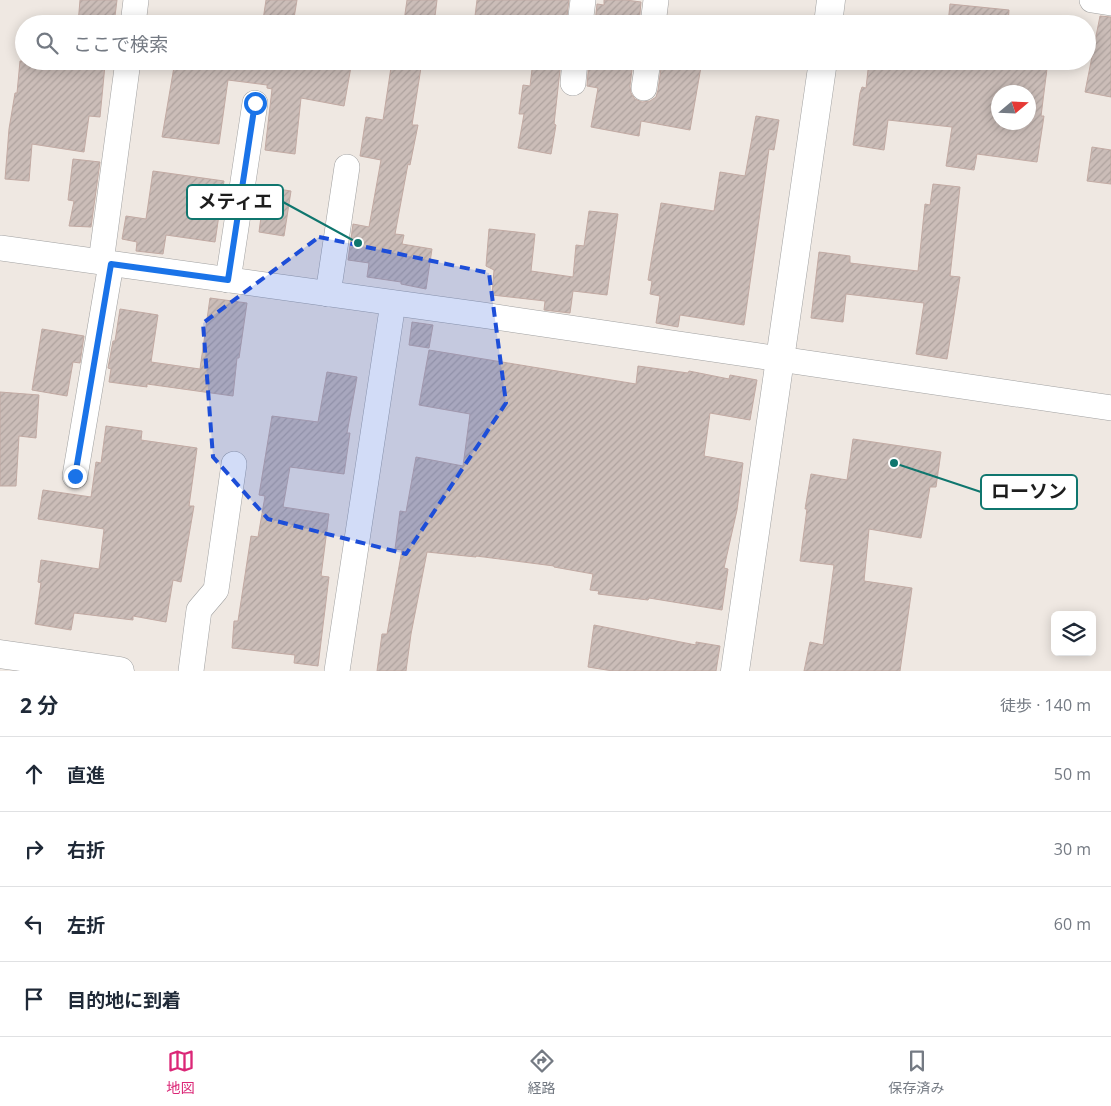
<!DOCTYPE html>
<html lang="ja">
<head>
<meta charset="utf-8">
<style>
	:root { --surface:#fff; --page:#f2f2f3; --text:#1f2937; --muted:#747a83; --line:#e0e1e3; --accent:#db2777 }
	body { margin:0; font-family:"Open Sans","Noto Sans JP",sans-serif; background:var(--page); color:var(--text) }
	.controls { position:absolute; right:15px; bottom:15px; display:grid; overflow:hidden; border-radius:8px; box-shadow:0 2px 12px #0003 }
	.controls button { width:45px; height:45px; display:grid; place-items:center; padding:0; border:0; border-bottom:1px solid var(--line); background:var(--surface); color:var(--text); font:25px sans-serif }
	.compass { position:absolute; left:991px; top:85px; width:45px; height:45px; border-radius:50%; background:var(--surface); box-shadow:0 2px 12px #0003; rotate:71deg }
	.stop { position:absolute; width:15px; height:15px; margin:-11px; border:4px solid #1a73e8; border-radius:50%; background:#fff }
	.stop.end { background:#1a73e8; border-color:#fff; box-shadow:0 1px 5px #0008 }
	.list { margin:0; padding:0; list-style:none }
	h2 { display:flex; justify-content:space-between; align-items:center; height:65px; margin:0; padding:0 20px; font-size:21px }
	h2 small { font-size:16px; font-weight:400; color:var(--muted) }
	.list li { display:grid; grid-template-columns:32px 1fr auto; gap:15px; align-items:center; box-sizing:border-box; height:75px; padding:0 20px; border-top:1px solid var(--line) }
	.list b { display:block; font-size:19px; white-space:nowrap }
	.list em { font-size:16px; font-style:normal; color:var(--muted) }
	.icon { flex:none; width:28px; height:28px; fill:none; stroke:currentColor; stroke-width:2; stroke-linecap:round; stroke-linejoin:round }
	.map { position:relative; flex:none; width:1111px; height:671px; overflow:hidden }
	.search { position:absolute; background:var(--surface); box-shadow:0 2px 12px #0003; left:15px; right:15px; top:15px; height:55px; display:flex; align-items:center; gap:12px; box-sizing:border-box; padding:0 18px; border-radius:28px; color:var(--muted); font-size:19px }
	.sheet { height:365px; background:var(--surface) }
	nav { display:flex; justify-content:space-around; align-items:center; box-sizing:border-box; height:70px; border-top:1px solid var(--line); background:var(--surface); font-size:14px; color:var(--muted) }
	nav a { display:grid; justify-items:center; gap:2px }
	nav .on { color:var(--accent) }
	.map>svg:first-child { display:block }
	.building { fill:url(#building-hatch); stroke:#c2aaa3; fill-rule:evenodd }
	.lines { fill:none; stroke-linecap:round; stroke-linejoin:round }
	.minor-casing { stroke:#a1a1a1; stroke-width:26 }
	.tertiary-casing { stroke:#a1a1a1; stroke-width:29 }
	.minor { stroke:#fff; stroke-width:25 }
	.tertiary { stroke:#fff; stroke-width:28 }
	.route { stroke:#1a73e8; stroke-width:6 }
	.marked { fill:#1d4ed8; fill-opacity:0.2; stroke:#1d4ed8; stroke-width:4; stroke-dasharray:10 6; stroke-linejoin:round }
	.leader { fill:none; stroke:#0f766e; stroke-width:2 }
	.callout-dot { fill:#0f766e; stroke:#fff; stroke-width:2 }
	.callout { fill:#fff; stroke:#0f766e; stroke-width:2 }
	.callout-label { font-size:19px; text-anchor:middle; font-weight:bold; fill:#1d1d1d }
</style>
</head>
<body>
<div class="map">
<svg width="1111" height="671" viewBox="0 0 1111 671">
	<defs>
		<pattern id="building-hatch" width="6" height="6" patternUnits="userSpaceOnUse" patternTransform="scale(1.25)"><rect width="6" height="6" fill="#cbbdb8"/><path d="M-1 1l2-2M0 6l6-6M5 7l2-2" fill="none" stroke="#aea29e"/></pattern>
	</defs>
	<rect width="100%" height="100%" fill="#efe8e2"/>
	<g class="building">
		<polygon points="80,0 117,0 114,24 78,24"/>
		<polygon points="266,0 297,0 293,24 263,20"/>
		<polygon points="407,0 437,0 434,24 404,21"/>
		<polygon points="477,0 569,0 566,24 474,24"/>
		<polygon points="604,0 626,0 641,2 639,24 595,24 597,4 604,5"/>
		<polygon points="950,4 1009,10 1008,24 948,24"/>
		<polygon points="1100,16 1111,17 1111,97 1085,92"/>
		<polygon points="20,61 91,61 91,63 105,65 100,117 89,116 84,152 32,144 29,181 5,179 9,129 15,93 17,93"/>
		<polygon points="175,61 352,61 344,106 301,98 295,154 265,150 272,89 267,88 267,85 228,80 219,144 162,137"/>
		<polygon points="392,61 422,61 412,125 418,125 410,165 408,164 395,234 404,235 402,244 432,249 426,289 401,284 401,282 367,277 369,263 348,260 353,224 369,227 381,160 360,156 366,117 383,120"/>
		<polygon points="533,61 561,61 554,124 556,125 551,154 518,148 524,114 519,114 523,85 530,86"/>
		<polygon points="589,61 633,61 630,86 631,93 635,99 642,102 650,101 656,97 658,90 662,61 702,61 690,130 641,121 639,136 591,127 598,88 587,86"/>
		<path d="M869 61H1048L1041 116H1044L1037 162 977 154 974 170 946 166 952 127 888 120 884 150 853 145 860 93 862 87 866 88ZM998 92H1028V122H998Z"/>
		<polygon points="756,116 779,120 774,150 769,149 744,325 680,315 678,327 656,323 660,296 650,294 652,281 648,280 661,203 714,211 720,172 745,176"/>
		<polygon points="1092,147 1111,150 1111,184 1087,181"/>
		<polygon points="73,159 100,162 91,227 69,226 74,201 68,200"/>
		<polygon points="153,171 224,181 215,242 166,235 163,254 136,251 137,242 122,239 126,216 146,219"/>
		<polygon points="933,184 960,187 950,276 960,277 947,359 916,354 924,303 846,294 843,322 811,318 819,252 850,256 850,263 918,271 925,204 930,205"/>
		<polygon points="265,187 291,191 284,236 259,232"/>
		<polygon points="589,211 618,214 607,295 573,291 570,313 544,310 545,301 492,295 494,270 486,266 489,229 535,234 531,271 573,277 576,245 584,246"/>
		<polygon points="210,298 247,303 239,358 237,358 233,396 147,384 147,387 109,382 111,369 108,368 113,341 115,341 120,309 158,315 151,362 200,369"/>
		<polygon points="412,322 433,325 429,348 409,345"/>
		<polygon points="42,329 84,336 80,363 73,362 67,396 32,390"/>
		<polygon points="429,350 636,384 638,366 688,373 689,371 729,379 730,375 757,380 750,420 710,413 704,456 743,463 737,510 724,568 728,569 722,610 649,598 648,600 598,594 599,591 590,590 593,574 554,567 554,566 476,556 476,557 427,552 411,634 406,671 377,671 382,634 387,634 402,550 395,549 400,511 406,512 416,457 463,466 470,414 419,405"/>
		<polygon points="327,372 357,377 347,433 350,433 344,474 290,467 283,507 329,514 321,576 329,577 318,666 294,663 295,655 232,648 234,621 238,621 251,536 258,537 265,496 259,495 272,416 318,422"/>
		<polygon points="0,392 39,395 36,438 19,436 16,486 0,486"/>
		<polygon points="106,426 142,431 141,440 197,448 189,506 194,506 181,582 173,580 166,622 133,616 133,620 74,613 71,630 35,624 41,583 38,582 41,560 99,569 104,529 38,519 43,490 91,497 96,462 101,463"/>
		<polygon points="853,439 941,452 936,487 930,487 921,538 869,529 864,581 912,588 900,671 804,671 810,642 823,645 834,565 800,561 807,509 805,509 811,474 847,480"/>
		<polygon points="594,625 696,645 696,642 720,646 716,671 613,671 588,667"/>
	</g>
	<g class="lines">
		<defs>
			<g id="minor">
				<polyline points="1092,0 1111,3"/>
				<polyline points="133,24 136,0"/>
				<polyline points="580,24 583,0"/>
				<polyline points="653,24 656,0"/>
				<polyline points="573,83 575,61"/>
				<polyline points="644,88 648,61"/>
				<polyline points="0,248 482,315 1111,408"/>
				<polyline points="101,262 128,61"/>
				<polyline points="228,280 255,103"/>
				<polyline points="328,294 347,167"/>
				<polyline points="75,476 111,264"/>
				<polyline points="191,671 199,610 216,590 234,464"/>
				<polyline points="337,671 393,303"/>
			</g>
			<g id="tertiary">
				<polyline points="828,24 831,0"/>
				<polyline points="0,654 120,671"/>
				<polyline points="735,671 823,61"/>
			</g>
		</defs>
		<use href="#minor" class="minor-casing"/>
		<use href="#tertiary" class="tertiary-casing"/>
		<use href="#minor" class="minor"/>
		<use href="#tertiary" class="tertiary"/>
	</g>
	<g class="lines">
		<polyline class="route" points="75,476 111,264 228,280 255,103"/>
	</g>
	<path class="marked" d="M319 237 489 273 506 403 406 554 268 519 213 457 203 323Z"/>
	<path class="leader" d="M358 243L283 202M894 463L981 492"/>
	<g class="callout-dot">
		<circle cx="358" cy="243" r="5"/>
		<circle cx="894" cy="463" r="5"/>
	</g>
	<g class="callout">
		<rect x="187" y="185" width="96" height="34" rx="5"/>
		<rect x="981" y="475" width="96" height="34" rx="5"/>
	</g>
	<g class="callout-label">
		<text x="235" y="208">メティエ</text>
		<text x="1029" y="498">ローソン</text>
	</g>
</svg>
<div class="controls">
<button><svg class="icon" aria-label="layers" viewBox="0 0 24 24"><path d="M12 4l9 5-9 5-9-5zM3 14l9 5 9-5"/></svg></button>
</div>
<svg class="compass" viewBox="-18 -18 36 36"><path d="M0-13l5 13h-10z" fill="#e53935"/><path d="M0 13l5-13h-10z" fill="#747a83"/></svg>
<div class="stop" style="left:255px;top:103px"></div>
<div class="stop end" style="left:75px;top:476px"></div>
<div class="search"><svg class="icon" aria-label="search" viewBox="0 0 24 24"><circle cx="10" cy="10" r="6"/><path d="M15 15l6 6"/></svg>ここで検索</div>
</div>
<section class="sheet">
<h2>2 分<small>徒歩 · 140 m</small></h2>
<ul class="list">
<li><svg class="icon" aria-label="ahead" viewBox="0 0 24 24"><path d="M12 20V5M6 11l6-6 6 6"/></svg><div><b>直進</b></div><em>50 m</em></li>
<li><svg class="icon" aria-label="right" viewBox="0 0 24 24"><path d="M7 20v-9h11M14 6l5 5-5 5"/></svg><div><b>右折</b></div><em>30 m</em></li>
<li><svg class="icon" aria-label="left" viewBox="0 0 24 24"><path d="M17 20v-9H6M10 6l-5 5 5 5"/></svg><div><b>左折</b></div><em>60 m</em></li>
<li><svg class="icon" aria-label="arrive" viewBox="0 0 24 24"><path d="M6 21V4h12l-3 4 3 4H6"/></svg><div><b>目的地に到着</b></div></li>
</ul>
</section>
<nav>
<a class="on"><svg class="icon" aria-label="map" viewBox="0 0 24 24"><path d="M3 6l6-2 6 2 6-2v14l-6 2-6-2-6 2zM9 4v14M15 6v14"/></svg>地図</a>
<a><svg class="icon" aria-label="directions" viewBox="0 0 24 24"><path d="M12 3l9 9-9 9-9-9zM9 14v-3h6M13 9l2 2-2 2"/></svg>経路</a>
<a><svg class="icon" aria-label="saved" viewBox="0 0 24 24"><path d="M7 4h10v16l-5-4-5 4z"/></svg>保存済み</a>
</nav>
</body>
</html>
